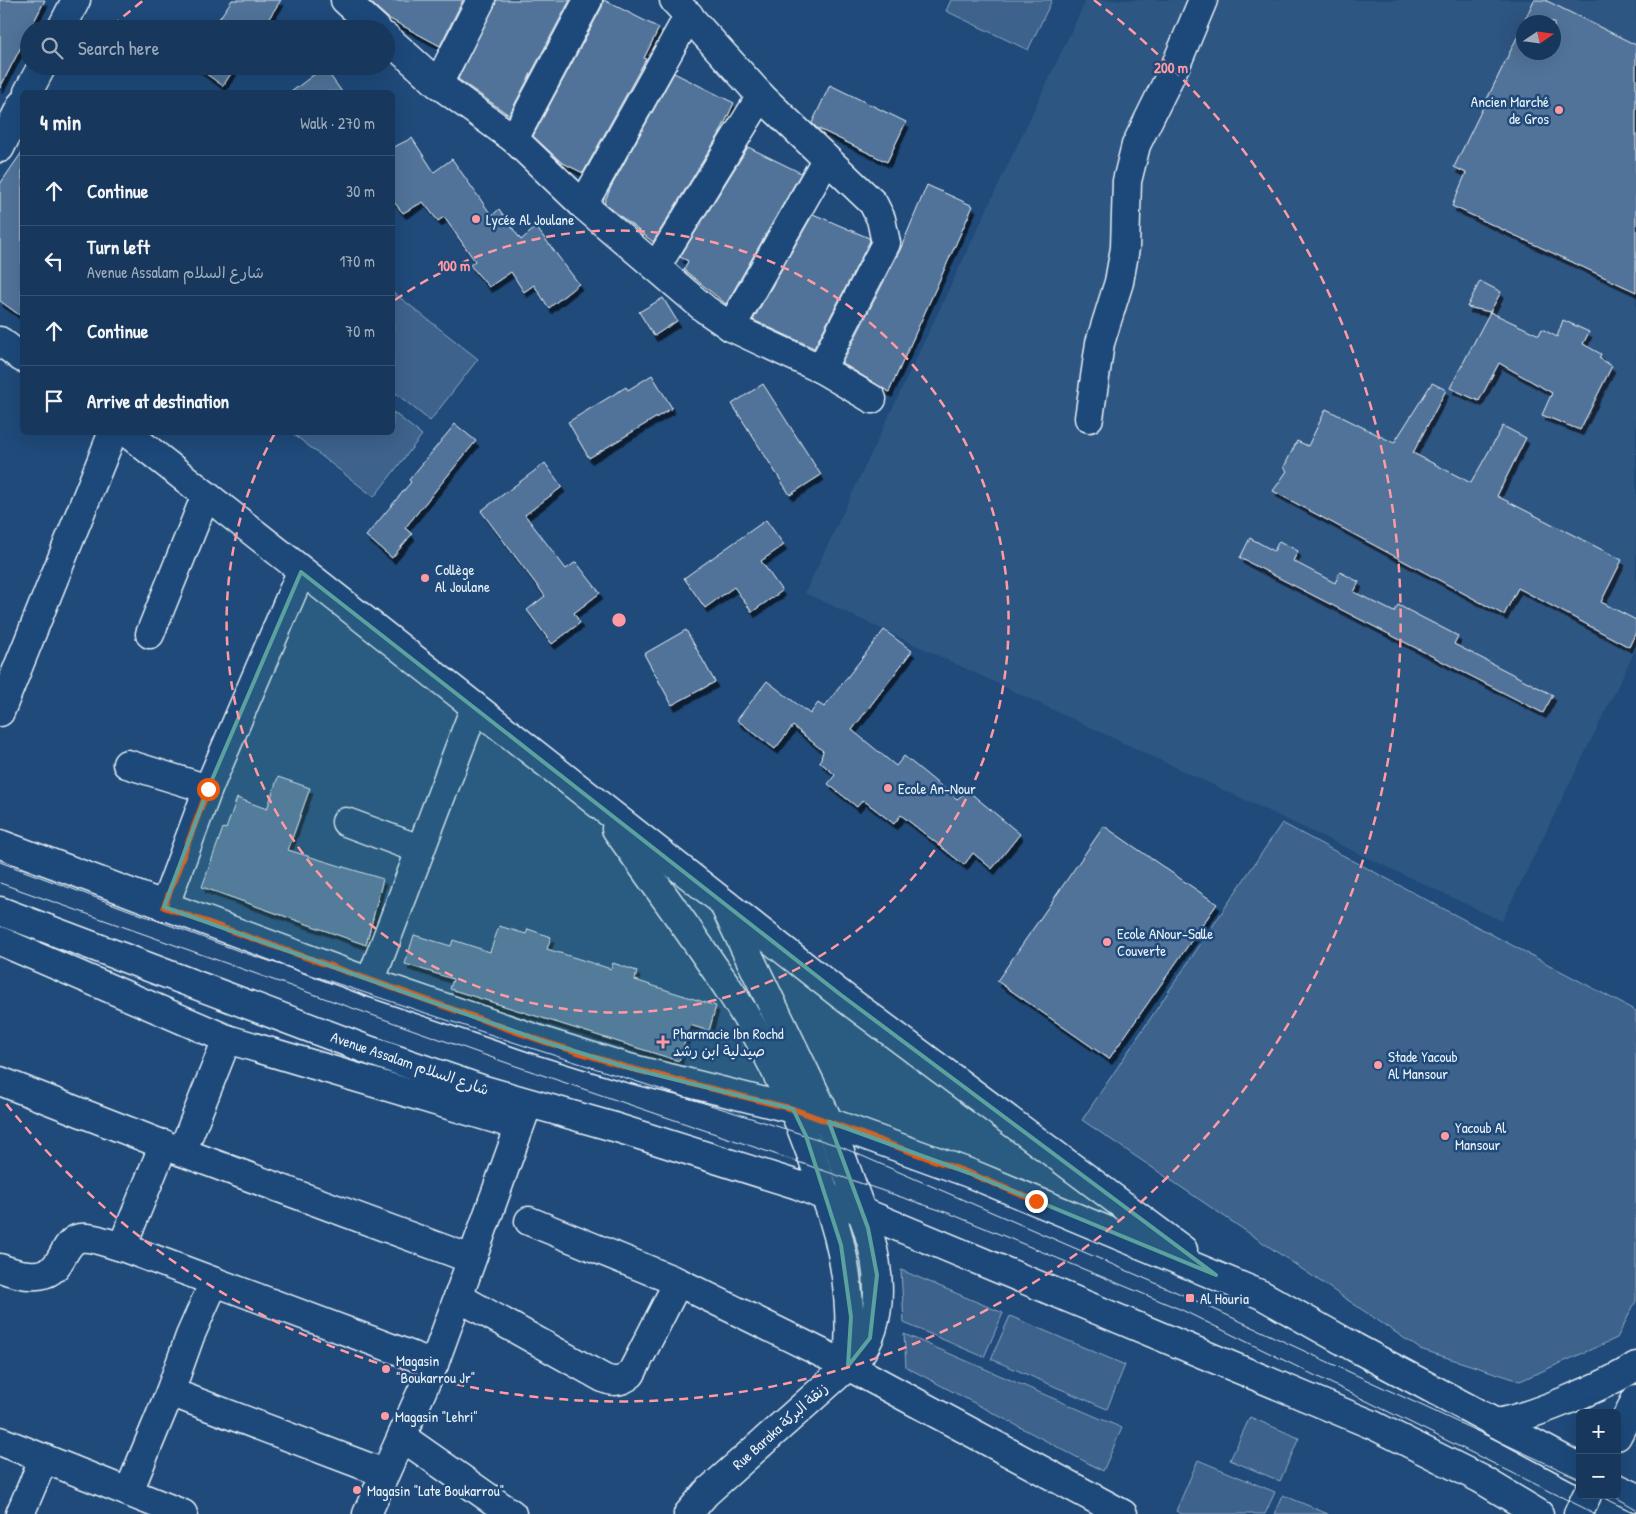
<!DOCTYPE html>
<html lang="en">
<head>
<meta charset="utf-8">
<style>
	:root { --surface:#17385c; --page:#203f62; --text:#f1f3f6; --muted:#9eacbb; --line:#365272 }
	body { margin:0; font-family:"Patrick Hand","Playpen Sans Arabic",sans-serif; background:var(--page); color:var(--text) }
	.controls { position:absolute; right:15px; bottom:15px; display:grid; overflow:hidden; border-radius:8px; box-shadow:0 5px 20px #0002 }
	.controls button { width:45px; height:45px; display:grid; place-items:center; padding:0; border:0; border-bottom:1px solid var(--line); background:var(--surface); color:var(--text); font:25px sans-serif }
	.compass { position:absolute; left:1516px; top:15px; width:45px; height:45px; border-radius:50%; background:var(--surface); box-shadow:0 5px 20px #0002; rotate:77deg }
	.stop { position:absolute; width:15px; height:15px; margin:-11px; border:4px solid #ea580c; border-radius:50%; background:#fff }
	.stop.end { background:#ea580c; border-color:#fff; box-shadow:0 1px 5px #0008 }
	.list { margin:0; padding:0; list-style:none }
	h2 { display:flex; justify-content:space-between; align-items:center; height:65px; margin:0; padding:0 20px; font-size:21px }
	h2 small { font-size:16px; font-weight:400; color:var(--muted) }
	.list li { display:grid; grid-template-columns:32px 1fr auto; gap:15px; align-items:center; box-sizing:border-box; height:70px; padding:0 20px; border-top:1px solid var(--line) }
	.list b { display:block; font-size:19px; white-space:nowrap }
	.list p { margin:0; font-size:16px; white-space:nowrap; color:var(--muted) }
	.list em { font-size:16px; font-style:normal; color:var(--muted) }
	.icon { flex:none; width:28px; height:28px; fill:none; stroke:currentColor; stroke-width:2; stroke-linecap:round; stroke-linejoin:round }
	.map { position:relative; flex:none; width:1636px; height:1514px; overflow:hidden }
	.search { position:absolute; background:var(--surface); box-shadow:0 5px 20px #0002; left:20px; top:20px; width:375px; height:55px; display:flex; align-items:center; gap:12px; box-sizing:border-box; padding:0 18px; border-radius:28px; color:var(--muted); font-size:19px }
	.panel { position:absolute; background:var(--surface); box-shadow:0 5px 20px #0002; left:20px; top:90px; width:375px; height:345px; border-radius:8px }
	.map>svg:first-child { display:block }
	.built { fill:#2e5683; fill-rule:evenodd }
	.green { fill:#3c628c; stroke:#92aac2 }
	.building { fill:#517399; stroke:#e8f1f8; filter:url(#shadow) }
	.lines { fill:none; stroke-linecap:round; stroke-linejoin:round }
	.minor-casing { stroke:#e8f1f8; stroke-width:31 }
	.major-casing { stroke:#e8f1f8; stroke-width:31 }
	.minor { stroke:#1f4a7a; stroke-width:28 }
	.major { stroke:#1f4a7a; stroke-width:28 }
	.tram { stroke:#e8f1f8; stroke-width:1 }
	.route { stroke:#ea580c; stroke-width:6 }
	.marked { fill:#5ba19e; fill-opacity:0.2; stroke:#5ba19e; stroke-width:4; stroke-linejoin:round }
	.ring { fill:none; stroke:#ff9aa2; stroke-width:2.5; stroke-dasharray:9 6 }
	.poi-dot { fill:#ff9aa2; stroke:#1f4a7a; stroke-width:2 }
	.labels { text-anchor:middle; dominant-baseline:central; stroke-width:5; stroke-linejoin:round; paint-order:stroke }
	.poi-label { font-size:15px; fill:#e8f1f8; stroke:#1f4a7a; text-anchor:start }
	.street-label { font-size:15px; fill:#e8f1f8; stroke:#1f4a7a }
	.centre { fill:#ff9aa2; stroke:#1f4a7a; stroke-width:2.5 }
	.ring-label { font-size:15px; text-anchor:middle; font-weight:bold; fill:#ff9aa2; stroke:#1f4a7a; stroke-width:5; stroke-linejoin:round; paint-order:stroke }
</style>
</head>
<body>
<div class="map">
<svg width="1636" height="1514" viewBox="0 0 1636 1514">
	<defs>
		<filter id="shadow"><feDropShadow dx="3" dy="5.5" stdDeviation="0" flood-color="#0009"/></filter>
	</defs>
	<rect width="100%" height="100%" fill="#1f4a7a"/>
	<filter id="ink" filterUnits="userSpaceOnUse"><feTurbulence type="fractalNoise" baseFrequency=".02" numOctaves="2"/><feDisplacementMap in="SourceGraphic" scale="10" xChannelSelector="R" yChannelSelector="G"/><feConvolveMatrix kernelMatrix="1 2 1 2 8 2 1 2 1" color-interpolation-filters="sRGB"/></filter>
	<g filter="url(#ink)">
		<path class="built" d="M1086 0H1636V649L1502 921 805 593ZM1524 22H1554V52H1524Z"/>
		<g class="green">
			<polygon points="951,0 1052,0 1028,50 946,11"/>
			<polygon points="393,292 478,359 430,421 393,391"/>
			<polygon points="393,412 422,435 374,497 292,433 392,432"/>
			<polygon points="1282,823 1636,1011 1636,1301 1617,1338 1520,1381 1420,1349 1082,1120"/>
			<polygon points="901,1270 1003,1313 984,1357 904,1323"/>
			<polygon points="1010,1316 1125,1365 1107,1409 991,1359"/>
			<polygon points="904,1334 1122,1428 1103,1471 906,1367"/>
			<polygon points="1250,1417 1299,1438 1280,1481 1230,1460"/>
			<polygon points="1198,1460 1275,1492 1265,1514 1182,1514 1176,1511"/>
			<polygon points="1283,1495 1328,1514 1275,1514"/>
		</g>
		<g class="building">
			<polygon points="0,0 45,0 0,88"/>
			<polygon points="232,0 281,0 262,29 212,29"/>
			<polygon points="368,0 463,0 440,46 388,18"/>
			<polygon points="496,0 570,0 509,115 458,79"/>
			<polygon points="604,0 659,28 644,58 646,59 583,173 561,162 533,136 602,7"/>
			<polygon points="1534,0 1545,0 1636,45 1636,292 1452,206 1466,173 1454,167 1524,23 1524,52 1554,52 1554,22 1524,22"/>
			<polygon points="195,66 236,66 223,86"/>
			<polygon points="324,67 342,92 291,92"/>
			<polygon points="674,73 734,103 720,133 653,242 604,203 611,187"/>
			<polygon points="830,85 906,122 887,162 817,128 812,123"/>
			<polygon points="412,138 434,172 452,159 492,216 499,209 521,240 536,227 579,284 549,308 534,285 524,292 511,272 489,287 470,265 475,261 444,217 438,221 423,202 403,213 392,200 392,148"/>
			<polygon points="748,147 801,173 726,304 684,270 688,261 680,257"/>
			<polygon points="22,152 22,317 0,301 0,184"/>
			<polygon points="927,185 973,206 889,392 842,363 900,250"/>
			<polygon points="813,214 869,238 870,241 814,348 753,320"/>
			<polygon points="1480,281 1501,292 1490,312 1539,335 1542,329 1557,337 1563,320 1589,332 1583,344 1601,354 1599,358 1612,366 1580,430 1542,415 1552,393 1499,363 1479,401 1450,388 1490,312 1467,307"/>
			<polygon points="663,298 677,321 654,336 639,312"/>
			<polygon points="652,375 672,408 589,458 568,422 626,387 628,390"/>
			<polygon points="1432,383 1446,390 1413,453 1471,483 1503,426 1526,438 1497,496 1622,560 1601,602 1636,620 1636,632 1629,647 1518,588 1504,615 1273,491 1287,471 1284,467 1297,441 1308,446 1326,409 1394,443"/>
			<polygon points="763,384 821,475 790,495 732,404"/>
			<polygon points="455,424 476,441 405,528 412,534 392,558 366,536 411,482 409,480"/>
			<polygon points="545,463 562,487 525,515 566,569 576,562 600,593 574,613 580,623 552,644 527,610 545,596 481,511"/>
			<polygon points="766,520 784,545 761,561 782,591 752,612 734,587 705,608 684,578"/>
			<polygon points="1250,538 1274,551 1279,541 1298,551 1293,561 1335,583 1340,572 1359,582 1354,592 1394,612 1398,605 1458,636 1454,644 1553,695 1543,713 1240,558"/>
			<polygon points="686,630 715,682 672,705 644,654"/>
			<polygon points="884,630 912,651 852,730 896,766 904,756 957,799 968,791 1020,834 992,869 973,853 964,865 901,815 894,824 863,800 857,807 828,784 835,775 820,762 823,751 793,726 775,749 737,720 767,681 810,714 818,703 824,707"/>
			<polygon points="278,777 310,788 288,850 383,879 366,945 202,887 223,828 226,829 237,798 267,809"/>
			<polygon points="1104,826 1217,904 1109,1059 997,981"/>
			<polygon points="499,926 526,934 528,929 551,937 547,949 611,969 613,963 637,971 635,980 716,1006 709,1031 690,1025 679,1061 450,989 453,979 405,964 414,935 451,946 453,940 490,952"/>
		</g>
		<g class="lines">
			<defs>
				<g id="minor">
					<polyline points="345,0 377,29"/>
					<polyline points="674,0 761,96 873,203 881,219 886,243 821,369"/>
					<polyline points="61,29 76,0"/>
					<polyline points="386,37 438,84 514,139 583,205 705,309 731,327 821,369 872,399"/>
					<polyline points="438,84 481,0"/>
					<polyline points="28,92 42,66"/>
					<polyline points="514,139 588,0"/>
					<polyline points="0,148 22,104"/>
					<polyline points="583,205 689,15"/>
					<polyline points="656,267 761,96"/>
					<polyline points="731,327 826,160"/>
					<polyline points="1089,418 1100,343 1119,282 1125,248 1127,181 1136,145 1178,60 1203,0"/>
					<polyline points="150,634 206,495"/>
					<polyline points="0,712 113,432"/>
					<polyline points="127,764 208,789"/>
					<polyline points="346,822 419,849"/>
					<polyline points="164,907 208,789 301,572"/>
					<polyline points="0,941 227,1039 519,1126"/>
					<polyline points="370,982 475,707"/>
					<polyline points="0,1081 182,1152 471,1259"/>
					<polyline points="182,1152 227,1039"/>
					<path d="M826 1198C847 1253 853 1307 848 1366"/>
					<polyline points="529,1221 678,1282 848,1366 1123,1514"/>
					<polyline points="122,1247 164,1144"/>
					<path d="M0 1268C16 1274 42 1281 55 1267 64 1258 66 1241 80 1238 92 1236 110 1244 122 1247L434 1364"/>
					<polyline points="214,1282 190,1336 170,1392 384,1473"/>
					<path d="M458 1297 603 1378C614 1383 622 1382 631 1374L678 1282"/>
					<polyline points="1617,1436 1636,1399"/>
					<polyline points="402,1437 512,1514"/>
					<polyline points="0,1441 183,1514"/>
					<polyline points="129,1491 170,1392"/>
					<polyline points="20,1514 44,1458"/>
					<polyline points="367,1514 434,1364 526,1109"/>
					<path d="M688 1514 706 1493 857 1358C889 1318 879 1257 862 1213"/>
					<polyline points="1578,1514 1587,1495"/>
				</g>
				<g id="major">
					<polyline points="0,341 22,358"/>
					<polyline points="126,432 841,995 1183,1250"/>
					<path d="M616 829C655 884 695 938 732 994 773 1057 804 1127 826 1198"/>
					<polyline points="0,844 370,982 545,1042 629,1068 793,1109 969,1173 1262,1295 1354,1347 1580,1468"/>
					<polyline points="725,907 829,1122 862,1213"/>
					<polyline points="0,911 371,1051 484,1090 614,1127 798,1185 1373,1425 1481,1479 1539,1514"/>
					<path d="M1496 1423C1528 1418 1609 1385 1636 1366"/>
					<polyline points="1617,1488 1636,1497"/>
				</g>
			</defs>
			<use href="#minor" class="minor-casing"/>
			<use href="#major" class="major-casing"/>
			<use href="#minor" class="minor"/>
			<use href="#major" class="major"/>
			<g class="tram">
				<polyline points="0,862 239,951 528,1047 839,1146 1190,1298 1580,1479"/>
				<polyline points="0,883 510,1064 951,1214 1182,1310 1596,1514"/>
				<polyline points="1612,1495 1636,1509"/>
			</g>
		</g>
	</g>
	<g class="lines" filter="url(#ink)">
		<polyline class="route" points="208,789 164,907 545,1042 629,1068 793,1109 969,1173 1036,1201"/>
	</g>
	<path class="marked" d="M301 572 841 995 1216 1275 969 1173 829 1122 868 1228 877 1275 870 1338 848 1366 851 1317 841 1245 806 1136 793 1109 629 1068 545 1042 164 907 208 789Z"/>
	<g class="ring">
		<path d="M395 300A391 391 0 1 1 275 433"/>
		<path d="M112 26A781 781 0 0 1 144 0M1094 0A781 781 0 1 1 4 1101"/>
	</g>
	<g class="poi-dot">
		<circle cx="1559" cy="110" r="5"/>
		<circle cx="476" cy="219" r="5"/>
		<circle cx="425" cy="578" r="5"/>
		<circle cx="888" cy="788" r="5"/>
		<circle cx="1107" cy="942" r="5"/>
		<path d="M660.5 1034.5h5v5h5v5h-5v5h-5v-5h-5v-5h5z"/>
		<circle cx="1378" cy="1065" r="5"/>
		<circle cx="1445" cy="1136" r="5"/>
		<rect x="1185" y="1293" width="10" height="10" rx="2.5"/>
		<circle cx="386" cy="1369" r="5"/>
		<circle cx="385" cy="1416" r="5"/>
		<circle cx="357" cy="1490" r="5"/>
	</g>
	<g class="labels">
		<g class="poi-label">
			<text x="1549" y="101" text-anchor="end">Ancien Marché<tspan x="1549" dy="17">de Gros</tspan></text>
			<text x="486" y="219">Lycée Al Joulane</text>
			<text x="435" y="569">Collège<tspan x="435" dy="17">Al Joulane</tspan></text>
			<text x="898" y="788">Ecole An-Nour</text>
			<text x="1117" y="933">Ecole ANour-Salle<tspan x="1117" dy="17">Couverte</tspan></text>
			<text x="673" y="1033">Pharmacie Ibn Rochd<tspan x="673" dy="17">صيدلية ابن رشد</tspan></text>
			<text x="1388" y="1056">Stade Yacoub<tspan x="1388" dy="17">Al Mansour</tspan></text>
			<text x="1455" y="1127">Yacoub Al<tspan x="1455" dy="17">Mansour</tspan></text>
			<text x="1200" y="1298">Al Houria</text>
			<text x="396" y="1360">Magasin<tspan x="396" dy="17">"Boukarrou Jr"</tspan></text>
			<text x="395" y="1416">Magasin "Lehri"</text>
			<text x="367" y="1490">Magasin "Late Boukarrou"</text>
		</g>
		<g class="street-label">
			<text transform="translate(410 1063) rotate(19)">Avenue Assalam شارع السلام</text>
			<text transform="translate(780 1426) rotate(-42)">Rue Baraka زنقة البركة</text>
		</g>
	</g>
	<circle cx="619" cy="620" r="8" class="centre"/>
	<g class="ring-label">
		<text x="1171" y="73">200 m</text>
		<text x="454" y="271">100 m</text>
	</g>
</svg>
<div class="controls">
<button>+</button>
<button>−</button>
</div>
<svg class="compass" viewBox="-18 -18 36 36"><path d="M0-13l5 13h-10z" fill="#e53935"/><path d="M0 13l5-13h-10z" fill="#9eacbb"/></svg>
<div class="stop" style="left:208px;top:789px"></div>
<div class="stop end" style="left:1036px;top:1201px"></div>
<div class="search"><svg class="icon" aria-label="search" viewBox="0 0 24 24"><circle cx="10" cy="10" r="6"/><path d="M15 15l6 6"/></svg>Search here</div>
<section class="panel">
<h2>4 min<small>Walk · 270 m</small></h2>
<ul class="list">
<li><svg class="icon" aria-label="ahead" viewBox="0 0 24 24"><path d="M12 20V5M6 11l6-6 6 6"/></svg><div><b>Continue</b></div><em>30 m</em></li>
<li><svg class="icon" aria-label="left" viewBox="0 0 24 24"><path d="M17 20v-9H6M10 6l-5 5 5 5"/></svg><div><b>Turn left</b><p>Avenue Assalam شارع السلام</p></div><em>170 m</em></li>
<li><svg class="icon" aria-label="ahead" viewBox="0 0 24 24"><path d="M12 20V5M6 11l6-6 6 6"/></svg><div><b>Continue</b></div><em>70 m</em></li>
<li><svg class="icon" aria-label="arrive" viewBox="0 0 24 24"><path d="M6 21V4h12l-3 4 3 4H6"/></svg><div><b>Arrive at destination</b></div></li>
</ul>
</section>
</div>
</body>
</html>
